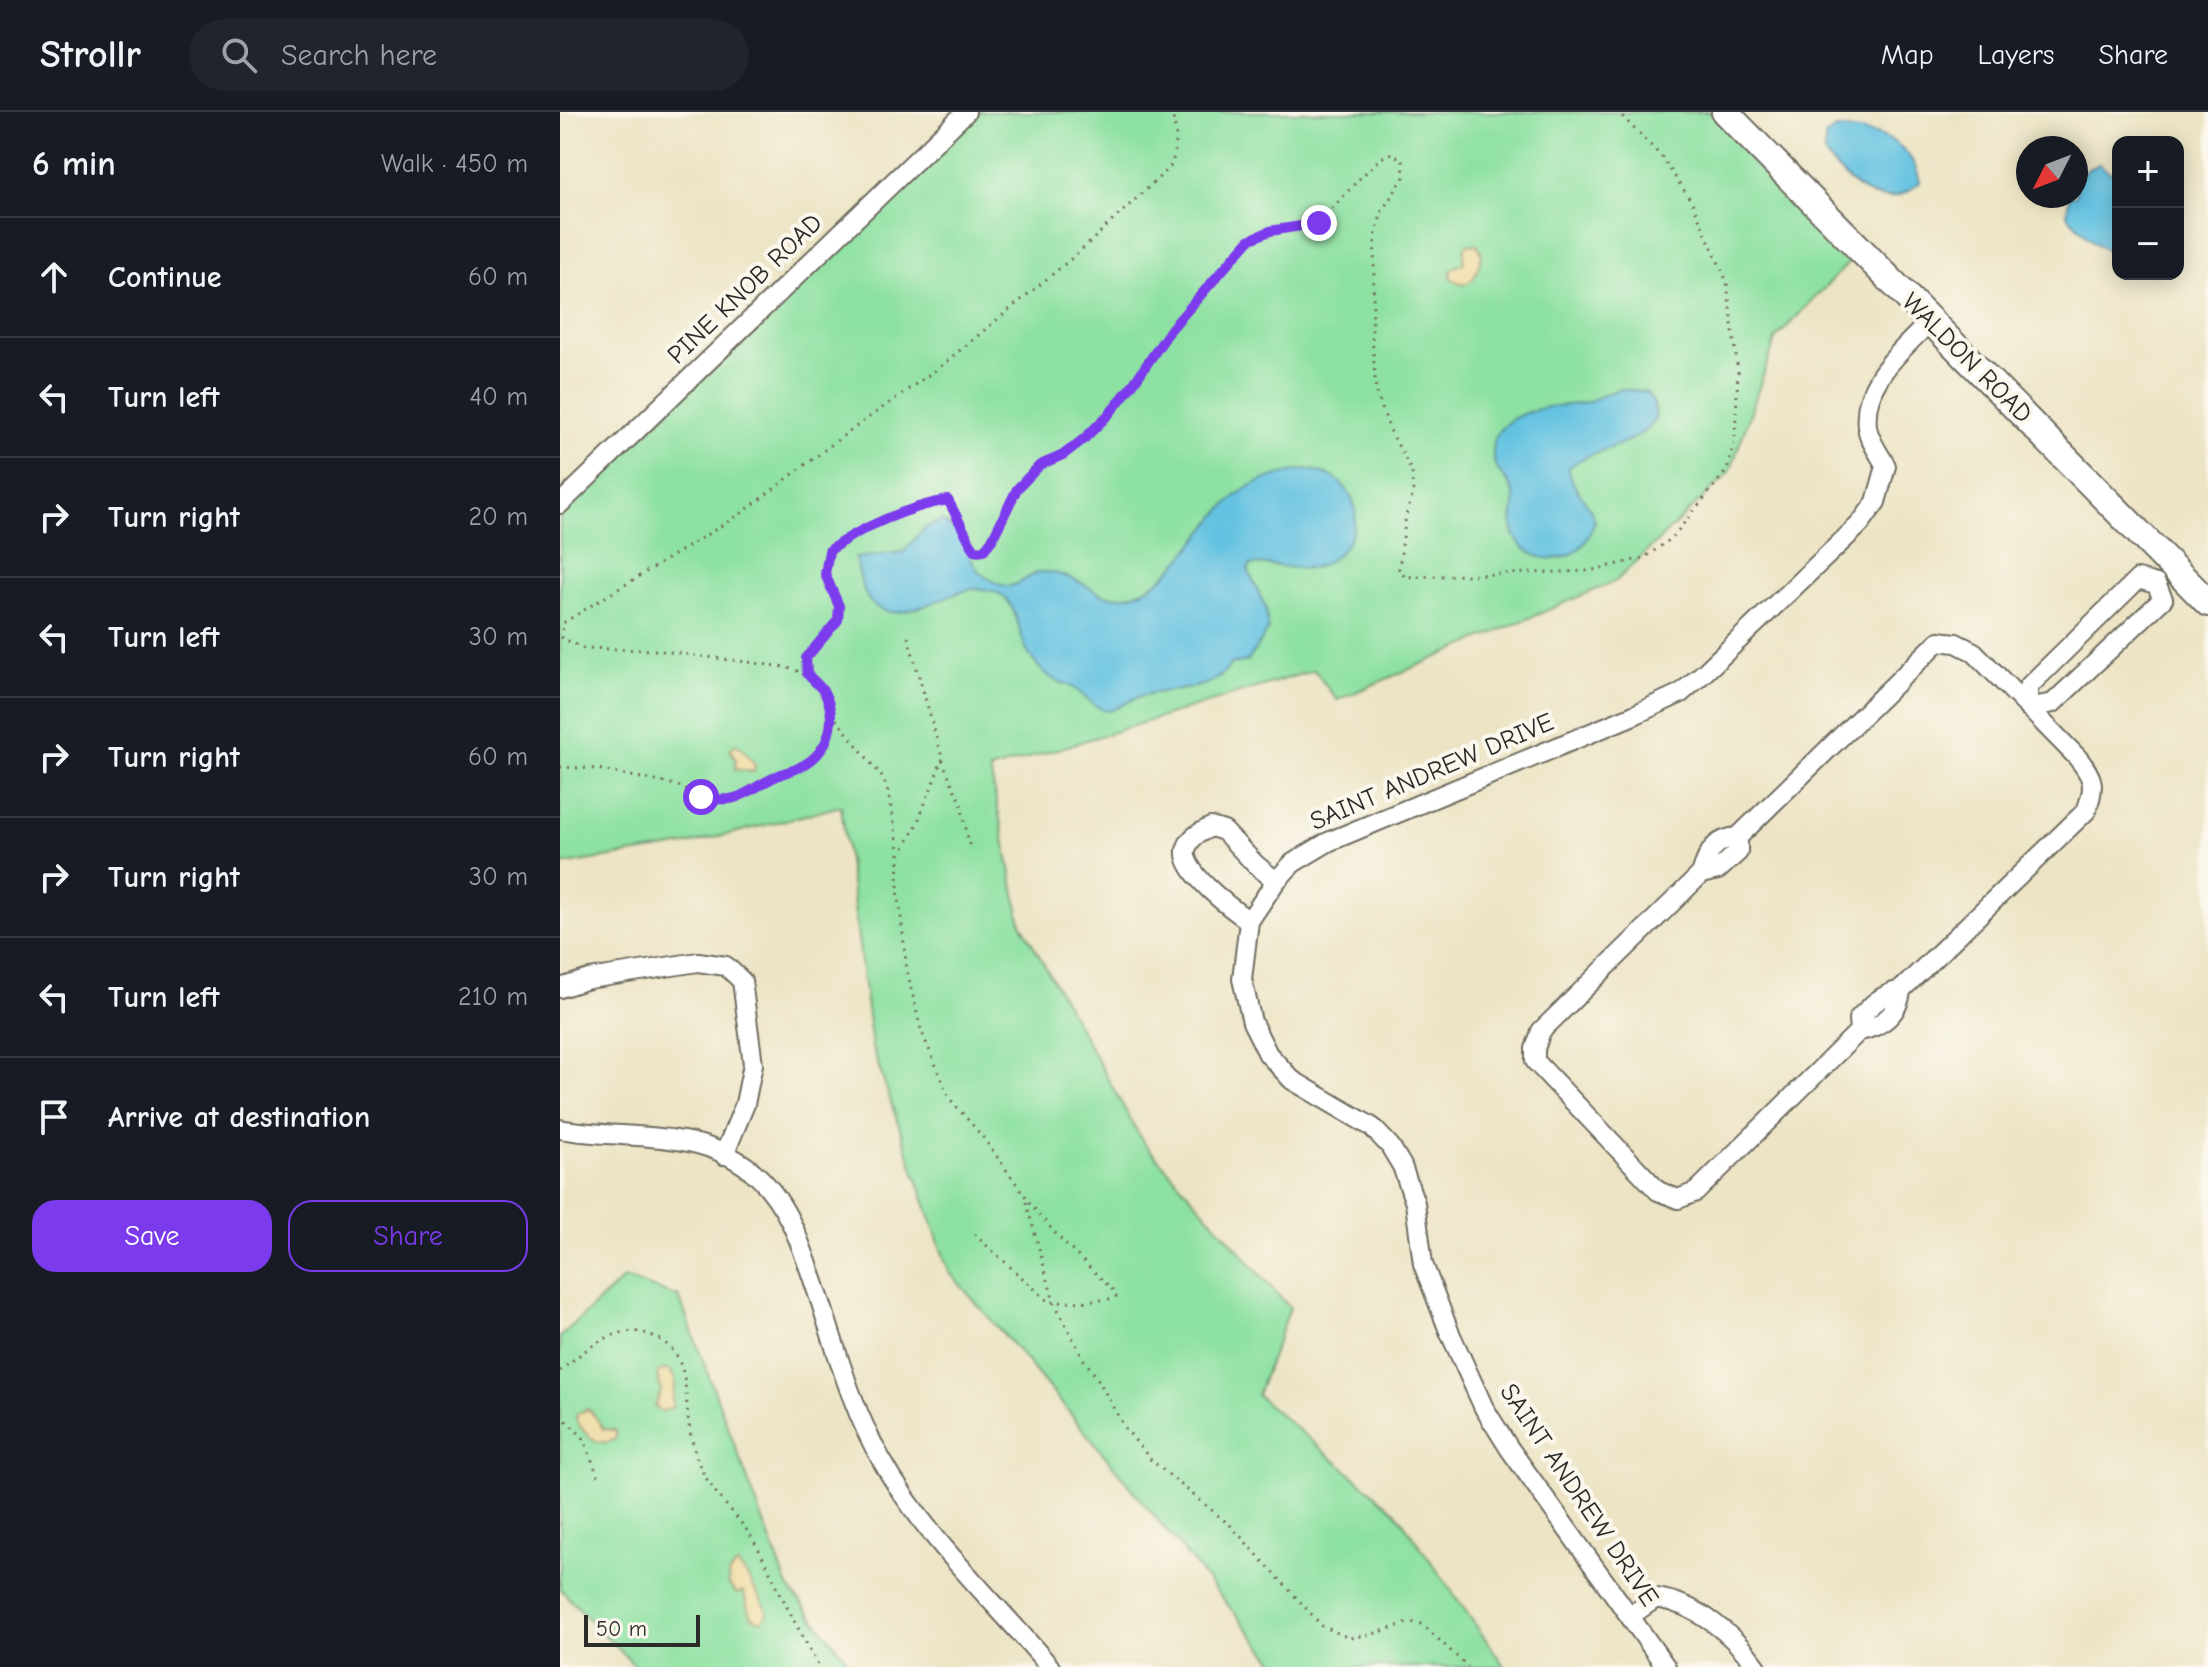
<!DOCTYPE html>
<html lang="en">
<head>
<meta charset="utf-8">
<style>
	:root { --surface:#171b24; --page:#20242c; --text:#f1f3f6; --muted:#9ea1a6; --line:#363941; --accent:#7c3aed }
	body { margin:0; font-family:"Comic Neue",sans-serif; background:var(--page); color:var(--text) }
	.controls { position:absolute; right:24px; top:24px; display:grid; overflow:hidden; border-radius:16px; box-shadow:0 4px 20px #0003 }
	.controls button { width:72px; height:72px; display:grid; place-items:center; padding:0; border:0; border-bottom:2px solid var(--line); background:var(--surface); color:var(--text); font:40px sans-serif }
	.compass { position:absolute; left:1456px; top:24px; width:72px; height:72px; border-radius:50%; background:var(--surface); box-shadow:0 4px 20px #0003; rotate:228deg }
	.scale { position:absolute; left:24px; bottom:20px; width:116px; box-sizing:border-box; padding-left:8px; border:4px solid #2b2b2b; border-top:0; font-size:22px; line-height:28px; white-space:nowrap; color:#2b2b2b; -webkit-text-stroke:6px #fbf7ec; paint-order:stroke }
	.stop { position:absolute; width:24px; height:24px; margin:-18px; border:6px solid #7c3aed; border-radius:50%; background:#fff }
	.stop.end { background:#7c3aed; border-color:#fff; box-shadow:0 2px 8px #0008 }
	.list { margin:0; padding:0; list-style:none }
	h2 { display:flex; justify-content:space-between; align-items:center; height:104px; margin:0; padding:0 32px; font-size:34px }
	h2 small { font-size:26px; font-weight:400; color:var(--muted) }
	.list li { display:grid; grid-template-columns:52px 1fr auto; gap:24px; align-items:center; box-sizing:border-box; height:120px; padding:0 32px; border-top:2px solid var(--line) }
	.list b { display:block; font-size:30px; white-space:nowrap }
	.list em { font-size:26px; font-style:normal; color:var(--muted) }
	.actions { display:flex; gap:16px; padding:24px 32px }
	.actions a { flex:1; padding:18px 0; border:2px solid var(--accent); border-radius:24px; text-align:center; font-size:28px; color:var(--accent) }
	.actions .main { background:var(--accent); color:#fff }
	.icon { flex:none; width:44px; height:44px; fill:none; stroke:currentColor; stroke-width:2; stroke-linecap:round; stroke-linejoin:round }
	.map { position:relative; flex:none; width:1648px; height:1555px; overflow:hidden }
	header { display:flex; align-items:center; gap:48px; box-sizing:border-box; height:112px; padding:0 40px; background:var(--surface); border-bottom:2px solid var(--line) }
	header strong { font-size:38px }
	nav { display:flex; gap:44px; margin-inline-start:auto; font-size:28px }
	.search { width:560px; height:72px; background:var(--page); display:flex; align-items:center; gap:20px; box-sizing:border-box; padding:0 28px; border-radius:44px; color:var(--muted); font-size:30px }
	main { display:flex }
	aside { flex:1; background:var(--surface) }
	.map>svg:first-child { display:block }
	.green { fill:#8de1a2; stroke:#5c8666; stroke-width:2 }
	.sand { fill:#eeda9e; stroke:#8c8264; stroke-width:2 }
	.water { fill:#63c2e1; stroke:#477686; stroke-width:2 }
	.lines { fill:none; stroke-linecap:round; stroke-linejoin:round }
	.street-casing { stroke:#6f6c61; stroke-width:22 }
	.secondary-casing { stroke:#6f6c61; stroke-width:30 }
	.path { stroke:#6f6c61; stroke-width:3; stroke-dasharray:2 6; stroke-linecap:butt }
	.street { stroke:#fff; stroke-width:18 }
	.secondary { stroke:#fff; stroke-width:26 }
	.route { stroke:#7c3aed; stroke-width:10 }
	.labels { text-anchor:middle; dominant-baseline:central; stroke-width:8; stroke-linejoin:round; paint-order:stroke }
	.street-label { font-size:26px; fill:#2b2b2b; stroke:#fbf7ec }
</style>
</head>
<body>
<header>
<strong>Strollr</strong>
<div class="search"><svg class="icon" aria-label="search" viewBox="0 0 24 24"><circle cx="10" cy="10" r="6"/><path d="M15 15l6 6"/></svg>Search here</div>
<nav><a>Map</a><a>Layers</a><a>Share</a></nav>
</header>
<main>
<aside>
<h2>6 min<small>Walk · 450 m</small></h2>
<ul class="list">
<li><svg class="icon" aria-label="ahead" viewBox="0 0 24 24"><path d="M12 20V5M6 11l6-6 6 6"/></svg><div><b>Continue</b></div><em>60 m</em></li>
<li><svg class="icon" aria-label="left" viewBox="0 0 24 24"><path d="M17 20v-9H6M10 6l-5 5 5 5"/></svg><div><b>Turn left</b></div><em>40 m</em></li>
<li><svg class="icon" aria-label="right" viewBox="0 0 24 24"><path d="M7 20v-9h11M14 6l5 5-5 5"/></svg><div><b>Turn right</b></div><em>20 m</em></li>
<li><svg class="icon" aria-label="left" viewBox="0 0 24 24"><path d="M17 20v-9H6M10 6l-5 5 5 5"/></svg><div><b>Turn left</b></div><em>30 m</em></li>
<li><svg class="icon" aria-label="right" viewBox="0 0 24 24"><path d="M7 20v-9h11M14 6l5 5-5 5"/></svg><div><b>Turn right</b></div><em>60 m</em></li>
<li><svg class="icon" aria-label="right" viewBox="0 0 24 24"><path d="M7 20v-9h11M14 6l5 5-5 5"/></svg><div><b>Turn right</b></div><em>30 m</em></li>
<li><svg class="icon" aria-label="left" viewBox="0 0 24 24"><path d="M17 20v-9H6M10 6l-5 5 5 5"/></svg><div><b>Turn left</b></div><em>210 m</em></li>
<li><svg class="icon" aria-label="arrive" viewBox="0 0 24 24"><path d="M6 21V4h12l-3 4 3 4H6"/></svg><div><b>Arrive at destination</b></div></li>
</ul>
<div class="actions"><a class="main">Save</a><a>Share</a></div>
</aside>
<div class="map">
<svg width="1648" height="1555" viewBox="0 0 1648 1555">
	<rect width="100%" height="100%" fill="#fbf7ec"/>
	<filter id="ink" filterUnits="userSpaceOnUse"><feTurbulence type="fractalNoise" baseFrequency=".0125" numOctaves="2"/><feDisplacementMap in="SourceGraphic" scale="16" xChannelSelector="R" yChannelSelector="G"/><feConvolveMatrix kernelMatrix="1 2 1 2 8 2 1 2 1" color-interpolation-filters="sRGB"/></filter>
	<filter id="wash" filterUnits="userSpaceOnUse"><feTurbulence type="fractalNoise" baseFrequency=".006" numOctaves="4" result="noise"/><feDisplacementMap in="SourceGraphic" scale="32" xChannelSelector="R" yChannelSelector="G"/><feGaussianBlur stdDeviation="1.8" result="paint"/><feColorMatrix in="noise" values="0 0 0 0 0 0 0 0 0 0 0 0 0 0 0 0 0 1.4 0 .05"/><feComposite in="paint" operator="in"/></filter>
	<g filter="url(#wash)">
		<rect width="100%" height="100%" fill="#ece4c4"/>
		<g class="green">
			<polygon points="419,0 1150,0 1294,145 1216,226 1170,360 1056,469 777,588 754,558 430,658 461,811 583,1030 730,1196 697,1283 836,1400 945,1555 719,1555 461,1242 389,1160 312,935 281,694 126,733 0,753 0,403"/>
			<polygon points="64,1166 119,1185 228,1475 293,1555 76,1555 0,1477 0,1225"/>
		</g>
		<g class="sand">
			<path d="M908 132 918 133 922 142C918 159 913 181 892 167 887 155 896 156 904 150V137Z"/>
			<polygon points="176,632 182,636 195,652 194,660 175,657 176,648 170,637"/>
			<path d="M108 1257C123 1270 109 1281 113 1295L101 1300 95 1294 101 1279 97 1263 100 1259Z"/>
			<path d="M28 1297 35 1304 43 1317 55 1318 57 1323 54 1328C37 1336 24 1322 16 1307L17 1302Z"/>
			<path d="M177 1453C185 1458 204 1492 208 1501L202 1509C185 1506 189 1493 183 1479L177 1482 169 1473 168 1462Z"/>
		</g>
		<g class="water">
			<path d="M1276 17C1315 18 1351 26 1360 70 1323 105 1290 74 1265 43V24Z"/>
			<path d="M1539 52 1558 66V145L1532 129 1507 103 1509 84H1516C1516 64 1521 59 1539 52Z"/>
			<path d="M1063 277 1086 280C1127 330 1024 334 1008 357 1011 376 1029 388 1035 409 1031 418 1028 429 1020 436 1000 455 965 448 954 422 948 407 958 393 953 380 947 363 932 362 933 337 934 304 979 295 1005 293 1011 292 1017 293 1023 291 1038 287 1047 279 1063 277Z"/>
			<path d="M747 357C757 360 769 361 777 368 810 394 795 439 759 454 742 461 711 450 690 453L688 458 706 496 708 518 688 549 671 552C654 581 613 576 584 583 572 586 562 595 549 599 531 596 528 585 514 576 509 572 502 571 497 569 487 564 476 553 470 544 457 525 460 490 436 480 429 478 418 476 412 477 384 481 332 520 308 487 300 476 300 459 295 446L343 440 366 415 381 409C402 418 406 439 416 456 420 463 434 470 442 473 457 479 470 458 487 460 498 461 511 466 521 471 530 475 539 483 549 484 610 492 641 406 684 378 704 365 724 361 747 357Z"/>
		</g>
	</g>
	<g filter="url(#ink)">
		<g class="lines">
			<defs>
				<g id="street">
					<polyline points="0,392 406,0"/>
					<polygon points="1578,467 1596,472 1603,487 1493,591 1468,596 1468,575"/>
					<path d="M1178 725V740L1158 758 1141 762C1148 740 1154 727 1178 725L1379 529 1396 531 1414 540 1517 645C1534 666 1536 673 1526 699L1341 878"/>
					<path d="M1141 762 981 919 975 937V949L1098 1079 1118 1087 1136 1080 1299 919C1322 915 1339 901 1341 878 1322 882 1311 893 1298 907L1299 919"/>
					<path d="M689 809C672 797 617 757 627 735 631 724 641 720 651 715L664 719 695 752 716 769"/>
					<polyline points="0,876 29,867 138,850 166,854 182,869 193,952 185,992 164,1043"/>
					<path d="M0 1017C64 1029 137 1014 192 1059 231 1091 245 1145 261 1191 278 1244 294 1301 322 1349 366 1427 433 1487 490 1555"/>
					<path d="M1070 1504 1096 1486C1137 1492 1173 1522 1197 1555"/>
					<path d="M1106 1555 949 1336 924 1296 889 1219 863 1152 855 1091 842 1054 830 1034 812 1015 732 968 708 942 692 910 682 867 689 809 716 769 733 751 768 730 1074 603 1121 581 1146 559 1300 412 1316 390 1326 354C1320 343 1308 327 1307 314 1302 269 1342 239 1370 209"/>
				</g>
				<polyline id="secondary" points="1165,0 1648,491"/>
			</defs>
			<use href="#street" class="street-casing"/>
			<use href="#secondary" class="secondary-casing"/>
			<g class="path">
				<polyline points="348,525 383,649"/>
				<path d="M247 562 246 546 278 508 279 494 265 462 269 439C297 416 351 394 388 388L411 432 416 439 424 438 432 428 457 377 480 353 503 343 525 326 550 301 574 271 611 217 689 128 710 119 759 111 800 66 821 46 832 41 843 49 844 65 822 99 815 125 812 224 816 279 829 316 852 360 853 382 846 403 839 457 845 465 1029 459 1084 446 1112 426 1167 358 1175 327 1178 260 1167 170 1132 90 1101 44 1058 0"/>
				<path d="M271 601 323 666 328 680 339 738 338 777 347 859 361 918 390 987 422 1024 476 1099 504 1131 554 1179 556 1185C549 1189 501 1191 489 1190L414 1122"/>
				<path d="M0 655 37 657 116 673 141 685 164 690 185 684 212 666 240 656 253 646 264 634 270 621 271 601 263 579 247 562 225 555 94 538 23 536 2 526 3 511 182 401 283 324 381 254 517 142 610 55C619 36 616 20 612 0"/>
				<polyline points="340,743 357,712 382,648 401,692 410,737"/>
				<polyline points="466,1090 494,1190 524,1248 536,1264 565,1316 591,1348 671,1414 762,1514 789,1526 813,1522 850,1510 862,1512 908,1555"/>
				<path d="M0 1259C26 1237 61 1206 97 1226 131 1243 124 1282 129 1313 131 1325 134 1338 138 1349 148 1378 174 1399 191 1424 205 1447 215 1471 227 1495 237 1515 249 1535 259 1555"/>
				<polyline points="0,1303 23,1325 38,1364"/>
			</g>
			<use href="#street" class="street"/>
			<use href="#secondary" class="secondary"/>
		</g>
	</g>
	<g class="lines" filter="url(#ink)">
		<path class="route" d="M141 685C182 693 183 680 217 664 224 660 233 659 240 655 269 641 279 608 264 580 260 574 252 567 247 562L246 546 278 508 279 494 265 462 269 439C298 416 351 394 388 388L411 432 416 439 424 438 432 428 457 377 480 353 503 343 525 326 550 301 574 271 611 217 689 128 710 119 759 111"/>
	</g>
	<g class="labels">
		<g class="street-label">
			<text transform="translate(185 177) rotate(-44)">PINE KNOB ROAD</text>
			<text transform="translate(1407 246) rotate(45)">WALDON ROAD</text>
			<text transform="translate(872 660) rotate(-23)">SAINT ANDREW DRIVE</text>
			<text transform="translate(1019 1383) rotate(56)">SAINT ANDREW DRIVE</text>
		</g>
	</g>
</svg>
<div class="controls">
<button>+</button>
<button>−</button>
</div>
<svg class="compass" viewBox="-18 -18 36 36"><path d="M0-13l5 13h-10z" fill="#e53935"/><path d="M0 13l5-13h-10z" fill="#9ea1a6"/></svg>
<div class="scale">50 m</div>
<div class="stop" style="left:141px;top:685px"></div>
<div class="stop end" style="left:759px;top:111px"></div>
</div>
</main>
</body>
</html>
